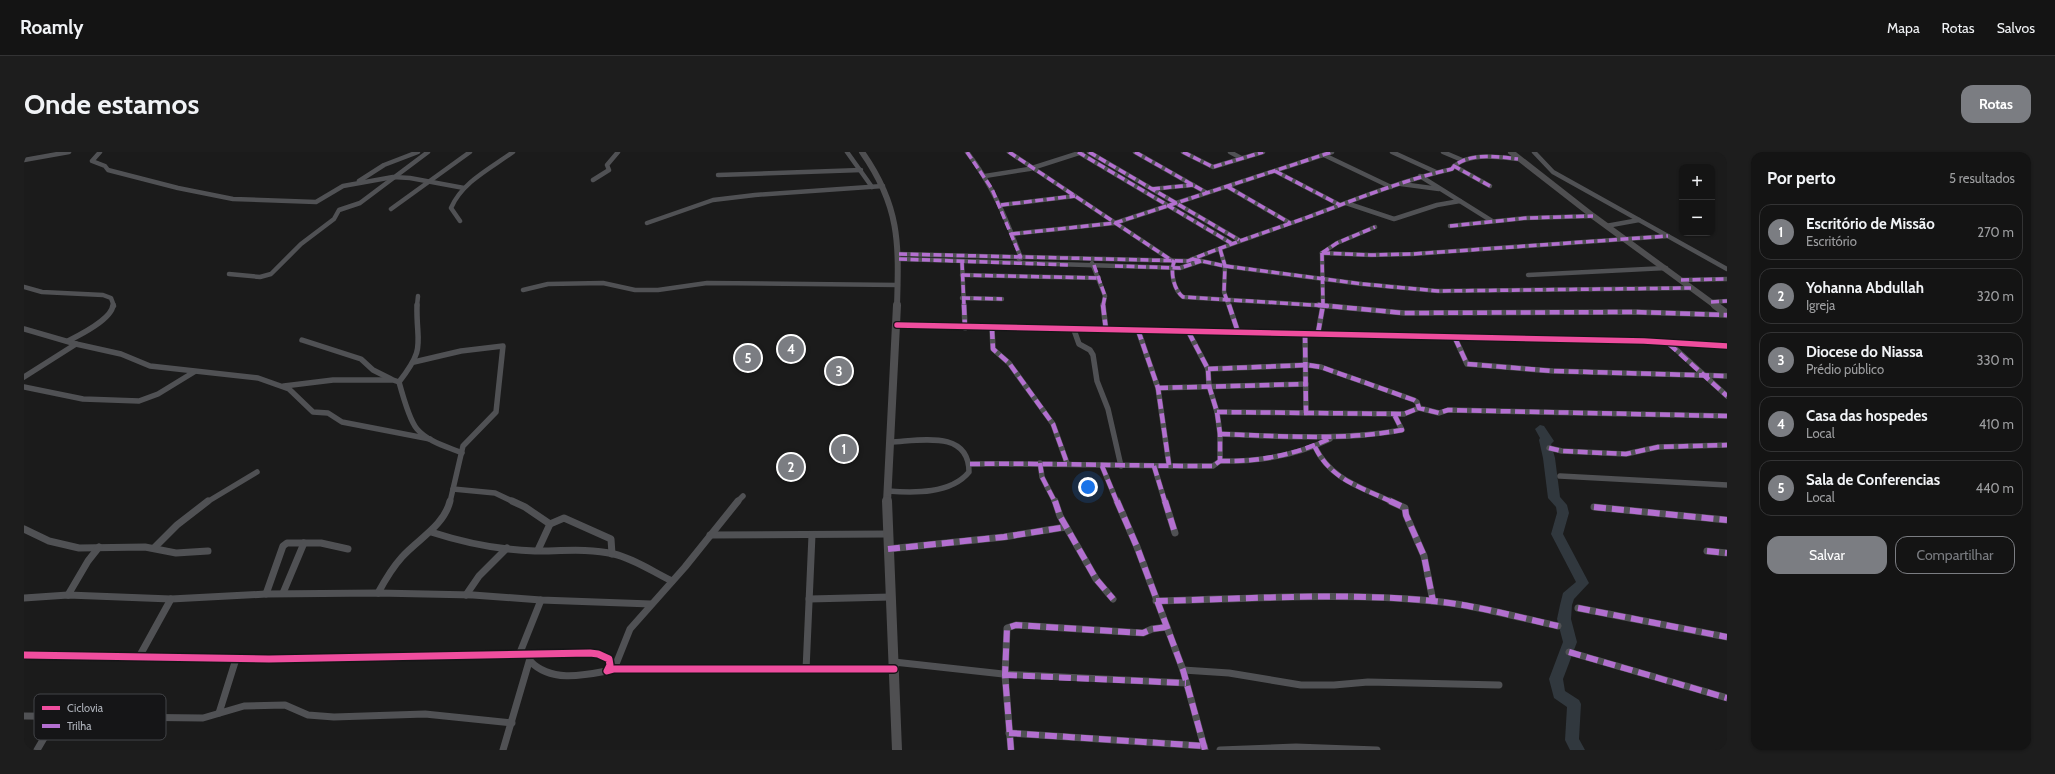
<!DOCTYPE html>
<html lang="pt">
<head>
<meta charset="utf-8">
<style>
	:root { --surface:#141414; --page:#1d1d1d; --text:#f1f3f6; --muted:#9d9ea0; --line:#333334; --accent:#7b7d82 }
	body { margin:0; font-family:Cabin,sans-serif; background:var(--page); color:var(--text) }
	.controls { position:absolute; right:12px; top:12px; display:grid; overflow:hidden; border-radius:8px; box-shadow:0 1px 3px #0004 }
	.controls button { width:36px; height:36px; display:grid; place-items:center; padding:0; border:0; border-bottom:1px solid var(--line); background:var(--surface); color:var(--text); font:20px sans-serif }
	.you { position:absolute; left:1064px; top:335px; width:14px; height:14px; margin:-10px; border:3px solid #fff; border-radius:50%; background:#1a73e8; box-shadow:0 0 0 6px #1a73e833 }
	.badge { display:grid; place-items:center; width:26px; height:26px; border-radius:50%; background:var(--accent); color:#fff; font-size:13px; font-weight:700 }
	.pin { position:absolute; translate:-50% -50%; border:2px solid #fff; box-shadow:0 1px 4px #0006 }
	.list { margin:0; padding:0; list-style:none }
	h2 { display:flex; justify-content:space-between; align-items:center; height:52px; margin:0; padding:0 16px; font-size:17px }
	h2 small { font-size:13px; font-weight:400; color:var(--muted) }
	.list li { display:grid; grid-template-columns:26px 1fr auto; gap:12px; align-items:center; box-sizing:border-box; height:56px; margin:0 8px 8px; padding:0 8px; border:1px solid var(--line); border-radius:12px }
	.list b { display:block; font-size:15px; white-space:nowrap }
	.list p { margin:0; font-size:13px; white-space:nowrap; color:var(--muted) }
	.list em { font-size:13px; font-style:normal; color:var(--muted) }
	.actions { display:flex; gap:8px; padding:12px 16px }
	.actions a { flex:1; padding:9px 0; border:1px solid var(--accent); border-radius:12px; text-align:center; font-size:14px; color:var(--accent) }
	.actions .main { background:var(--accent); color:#fff }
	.map { position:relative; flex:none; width:1703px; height:598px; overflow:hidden; border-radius:12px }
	header { display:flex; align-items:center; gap:24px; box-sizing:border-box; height:56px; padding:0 20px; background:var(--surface); border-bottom:1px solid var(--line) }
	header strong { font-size:19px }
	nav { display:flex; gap:22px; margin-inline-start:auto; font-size:14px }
	.intro { display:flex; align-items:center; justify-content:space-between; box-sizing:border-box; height:96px; padding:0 24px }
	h1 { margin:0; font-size:28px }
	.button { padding:10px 18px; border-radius:12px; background:var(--accent); color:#fff; font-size:14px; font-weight:700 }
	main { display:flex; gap:24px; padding:0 24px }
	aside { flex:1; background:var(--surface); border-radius:12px; box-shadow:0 1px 3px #0004 }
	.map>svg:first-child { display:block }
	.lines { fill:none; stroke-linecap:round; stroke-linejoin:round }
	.river { fill:#31383e; fill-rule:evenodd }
	.street-far2 { stroke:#505154; stroke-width:4.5 }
	.street-far1 { stroke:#505154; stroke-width:5.5 }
	.street { stroke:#505154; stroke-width:7 }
	.secondary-far2 { stroke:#4f4f51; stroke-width:6 }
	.secondary-far1 { stroke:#4f4f51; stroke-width:8 }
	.secondary { stroke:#4f4f51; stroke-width:10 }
	.quiet-far2 { stroke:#b36fd0; stroke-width:3.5; stroke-dasharray:8 3.5; stroke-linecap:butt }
	.quiet-far1 { stroke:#b36fd0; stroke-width:4.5; stroke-dasharray:10 4.5; stroke-linecap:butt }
	.quiet { stroke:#b36fd0; stroke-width:6; stroke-dasharray:12 6; stroke-linecap:butt }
	.cycleway-far1-casing { stroke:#151517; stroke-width:8 }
	.cycleway-casing { stroke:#151517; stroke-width:10 }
	.cycleway-far1 { stroke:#ef4d9e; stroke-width:5.5 }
	.cycleway { stroke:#ef4d9e; stroke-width:7 }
	.key { fill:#151517; stroke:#434448; stroke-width:1 }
	.key-label { font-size:11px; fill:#aeb2ba }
</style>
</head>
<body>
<header>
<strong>Roamly</strong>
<nav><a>Mapa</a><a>Rotas</a><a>Salvos</a></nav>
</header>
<div class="intro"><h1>Onde estamos</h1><a class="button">Rotas</a></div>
<main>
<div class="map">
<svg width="1703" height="598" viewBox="0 0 1703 598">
	<rect width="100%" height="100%" fill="#1b1b1b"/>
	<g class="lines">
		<polygon class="river" points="1516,273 1520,274 1530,289 1527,292 1531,306 1536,345 1543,353 1545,361 1539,382 1565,431 1550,447 1548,453 1547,467 1553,490 1539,527 1541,539 1555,548 1557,552 1555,587 1561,598 1546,598 1541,588 1543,555 1530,546 1525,527 1539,490 1533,467 1536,453 1539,441 1552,430 1527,382 1533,361 1532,355 1524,346 1519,306 1515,288 1516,286 1511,277"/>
		<g class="street-far2">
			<polyline points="76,0 68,9 81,14 84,18 154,36 209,47 292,50 319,34 369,25 386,26 440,36"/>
			<polyline points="823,0 848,35"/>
			<path d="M943 0C968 32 983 68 997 106L995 107"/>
			<path d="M985 0 1150 110C1146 121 1150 138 1159 145L1305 154"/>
			<polyline points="1054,0 1207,91"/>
			<polyline points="1065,0 1215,88"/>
			<polyline points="1111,0 1183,41"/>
			<polyline points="1159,0 1189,15 1239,0"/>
			<polyline points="1206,0 1217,6"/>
			<polyline points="1368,0 1412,20"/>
			<polyline points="1419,0 1438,8"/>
			<polyline points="1510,0 1529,20 1703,117"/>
			<polyline points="1300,3 1367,35"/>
			<polyline points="0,8 45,0"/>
			<polyline points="1251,19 1316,53"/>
			<polyline points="694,23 837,18"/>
			<polyline points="961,24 1005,17 1058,0"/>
			<polyline points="1396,24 1468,69"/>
			<polyline points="569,28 585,18 583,13 594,0"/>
			<polyline points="335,29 360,13 394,0"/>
			<polyline points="1377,32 1415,37"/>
			<path d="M1466 34 1430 14C1447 0 1474 5 1494 7"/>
			<polyline points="1204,35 1266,71"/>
			<polyline points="1128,37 1169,33"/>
			<polyline points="1322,51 1370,67 1413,53 1436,49"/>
			<polyline points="977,53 1051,44"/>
			<polyline points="367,57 446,0"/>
			<path d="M436 69 427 56C438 30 467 16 489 0"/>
			<polyline points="623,71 689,48 731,43 859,34"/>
			<polyline points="1426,74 1503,66 1569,64"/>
			<polyline points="1582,74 1615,68"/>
			<polyline points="988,82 1091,71 1308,0"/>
			<polyline points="1196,97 1201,114 1200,140 1205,154"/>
			<polyline points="1298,101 1347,103 1389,102 1644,84"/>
			<polyline points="1298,101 1313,91 1351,75"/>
			<polyline points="1298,101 1299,154"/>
			<path d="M875 102 1164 109C1204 92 1246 79 1287 64 1333 47 1379 28 1428 17L1430 14"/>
			<polyline points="875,107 1156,116 1177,109"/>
			<polyline points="1168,107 1201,114 1338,132 1414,139 1667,136"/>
			<polyline points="938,110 940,154"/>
			<polyline points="1068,111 1081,144 1079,154"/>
			<polyline points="205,122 236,125 247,122 277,92 310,67 315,58 336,51 404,0"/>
			<polyline points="938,123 1075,126"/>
			<polyline points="1504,123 1642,116"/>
			<polyline points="1657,128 1703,127"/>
			<polyline points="0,135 18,140 79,143 87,146 90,154"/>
			<polyline points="499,138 524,132 579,131 611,138 634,138 683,131 874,133"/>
			<polyline points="938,146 978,147"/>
			<polyline points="1687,150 1703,149"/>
			<polyline points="393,154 394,144"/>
		</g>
		<g class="street-far1">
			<path d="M393 153C392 193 403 194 375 230 378 241 386 269 393 277 404 290 424 295 438 301"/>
			<polyline points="940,153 941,176"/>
			<polyline points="1079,153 1082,178"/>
			<polyline points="1205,153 1214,180"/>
			<polyline points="1294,153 1380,161 1611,160 1703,163"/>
			<polyline points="873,173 1620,189 1703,194"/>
			<polyline points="0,177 52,192 97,202 126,214 234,226 265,237 289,260 304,261 318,270 406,287"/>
			<polyline points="968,177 969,197 985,211 1029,272 1043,311"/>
			<polyline points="1050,178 1055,192 1066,198 1069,203 1073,229 1084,257 1097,314"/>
			<polyline points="1114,178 1134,236 1145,313"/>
			<polyline points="1281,181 1282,261"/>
			<polyline points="1294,181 1299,153"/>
			<polyline points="1431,186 1443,212 1529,219 1703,224"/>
			<polyline points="278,188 337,207 349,218 367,227"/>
			<path d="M44 189C56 183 88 167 89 153"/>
			<polyline points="1644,190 1703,244"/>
			<polyline points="390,210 437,199 479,194 472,260 439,294 426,350"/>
			<polyline points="1184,217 1283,213 1297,215 1390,248 1393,250 1395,256 1415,261 1424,258 1703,264"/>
			<polyline points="0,225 52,192"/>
			<polyline points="260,234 309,228 369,228 375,230"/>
			<polyline points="0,235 59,247 115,249 134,242 170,220"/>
			<polyline points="1134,236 1282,232"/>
			<polyline points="1193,260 1380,262 1395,256"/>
			<path d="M1196 282C1258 284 1317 289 1378 278L1370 262"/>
			<path d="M1291 295C1307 328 1337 335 1368 350"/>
			<polyline points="1525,296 1538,299 1602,302 1634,295 1703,293"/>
			<path d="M1196 309C1235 310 1271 304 1306 287"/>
			<polyline points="1016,311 1018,325 1031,350"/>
			<path d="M946 312C1027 311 1108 314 1189 314L1196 309V282L1193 260 1185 234 1184 217 1164 179"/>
			<polyline points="1078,314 1093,350"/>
			<polyline points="1130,314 1141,350"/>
			<polyline points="1536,324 1703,333"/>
			<polyline points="429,337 471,341 490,350"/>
			<path d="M864 339C890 341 927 342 945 320 945 277 895 289 866 290"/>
			<polyline points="183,350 233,320"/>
			<polyline points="713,350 719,344"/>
		</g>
		<g class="street">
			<polyline points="488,349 501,355 526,372"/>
			<polyline points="1031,349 1036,364 1072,427 1089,447"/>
			<polyline points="1093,349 1113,395 1159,518 1181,598"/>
			<polyline points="1141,349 1151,381"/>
			<polyline points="1366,349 1381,356 1382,363 1400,404 1409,449"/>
			<polyline points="1570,355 1703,368"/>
			<polyline points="0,377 25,389 55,396 121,395 152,401 184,399"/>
			<path d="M407 380C441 391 475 398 511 399 537 399 565 396 590 402 611 407 629 420 648 429"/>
			<polyline points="686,383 864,382"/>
			<polyline points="130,396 153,373 184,349"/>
			<polyline points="864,397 980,385 1042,375"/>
			<polyline points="514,398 526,372 540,366 587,387 588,402"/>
			<polyline points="1683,399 1703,401"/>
			<polyline points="259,441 280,391"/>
			<path d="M354 441C361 428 368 416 378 405 394 387 420 374 426 349"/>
			<polyline points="242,442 259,394 263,391 297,391 324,397"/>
			<polyline points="44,443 64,409 75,395"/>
			<polyline points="442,443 455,424 483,396"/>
			<polyline points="0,446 44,443 147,447 242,442 354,441 449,443 517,448 627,452"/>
			<polyline points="785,447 867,445"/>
			<path d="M1132 449C1222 447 1319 440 1409 449 1451 453 1493 465 1534 474"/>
			<polyline points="1554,456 1703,485"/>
			<polyline points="1545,500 1703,546"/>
			<polyline points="0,503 245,507 566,501 574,502 585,507 586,513 583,519 590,517 870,517"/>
			<polyline points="495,503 517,448"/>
			<polyline points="115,505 147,447"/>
			<path d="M506 509C526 530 557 524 583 519"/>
			<polyline points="870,510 979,522 1162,531"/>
			<polyline points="590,517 606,477 661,415 714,349"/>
			<polyline points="782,518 788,383"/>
			<polyline points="1159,518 1205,521 1277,533 1310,533 1344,530 1475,533"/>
			<polyline points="195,561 212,507"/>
			<polyline points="0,564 179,566 220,554 261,553 284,563 310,565 401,562 488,571"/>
			<polyline points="985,581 1180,594"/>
			<polyline points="13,598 33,564"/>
			<polyline points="479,598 507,503"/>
			<polyline points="987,598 981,523 983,476 992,473 1119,481 1128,477 1143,475"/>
			<polyline points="1196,598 1272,595 1353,598"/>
		</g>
		<g class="secondary-far2">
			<path d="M838 0C876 54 875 91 873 154"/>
			<polyline points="1487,0 1569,64 1692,154"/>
		</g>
		<g class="secondary-far1">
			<polyline points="1691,153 1703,162"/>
			<polyline points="863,350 873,153"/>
		</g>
		<polyline class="secondary" points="863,349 873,598"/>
		<g class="quiet-far2">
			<polyline points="943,0 968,37 997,106"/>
			<path d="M985 0 1150 110C1146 121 1150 138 1159 145L1305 154"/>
			<polyline points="1054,0 1207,91"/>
			<polyline points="1065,0 1215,88"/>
			<polyline points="1111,0 1183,41"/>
			<polyline points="1159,0 1189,15 1239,0"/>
			<polyline points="1251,19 1316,53"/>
			<path d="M1466 34 1430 14C1447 0 1474 5 1494 7"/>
			<polyline points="1204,35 1266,71"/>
			<polyline points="1128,37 1169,33"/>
			<polyline points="977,53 1051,44"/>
			<polyline points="1426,74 1503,66 1569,64"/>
			<polyline points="988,82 1091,71 1308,0"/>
			<polyline points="1196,97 1201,114 1200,140 1205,154"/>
			<polyline points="1298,101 1347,103 1389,102 1644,84"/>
			<polyline points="1298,101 1313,91 1351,75"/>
			<polyline points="1298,101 1299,154"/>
			<path d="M875 102 1164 109C1204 92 1246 79 1287 64 1333 47 1379 28 1428 17L1430 14"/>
			<polyline points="875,107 1045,113"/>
			<polyline points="1168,107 1201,114 1338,132 1414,139 1667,136"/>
			<polyline points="938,110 940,154"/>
			<polyline points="1070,113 1081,144 1079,154"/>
			<polyline points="1091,114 1156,116 1177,109"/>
			<polyline points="938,123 1075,126"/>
			<polyline points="1657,128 1703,127"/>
			<polyline points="938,146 978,147"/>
			<polyline points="1687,150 1703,149"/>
		</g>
		<g class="quiet-far1">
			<polyline points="940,153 941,176"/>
			<polyline points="1079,153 1082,178"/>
			<polyline points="1205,153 1214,180"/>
			<polyline points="1294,153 1380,161 1611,160 1703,163"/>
			<polyline points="968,177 969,197 985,211 1029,272 1043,311"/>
			<polyline points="1114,178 1134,236 1145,313"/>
			<polyline points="1281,181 1282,261"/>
			<polyline points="1294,181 1299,153"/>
			<polyline points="1431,186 1443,212 1529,219 1703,224"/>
			<polyline points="1645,192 1703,244"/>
			<polyline points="1184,217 1283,213 1297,215 1390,248 1393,250 1395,256 1415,261 1424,258 1703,264"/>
			<polyline points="1134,236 1282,232"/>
			<polyline points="1193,260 1380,262 1395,256"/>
			<path d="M1196 282C1258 284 1317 289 1378 278L1370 262"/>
			<path d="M1291 295C1307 328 1337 335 1368 350"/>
			<polyline points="1525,296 1538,299 1602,302 1634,295 1703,293"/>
			<path d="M1196 309C1235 310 1271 303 1307 286"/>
			<polyline points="1016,311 1018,325 1031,350"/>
			<path d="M946 312C1027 311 1108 314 1189 314L1196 309V282L1193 260 1185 234 1184 217 1164 179"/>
			<polyline points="1078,314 1093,350"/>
			<polyline points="1130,314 1141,350"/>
		</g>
		<g class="quiet">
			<polyline points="1031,349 1036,364 1072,427 1089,447"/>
			<polyline points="1093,349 1113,395 1159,518 1181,598"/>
			<polyline points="1141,349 1151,381"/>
			<polyline points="1366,349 1381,356 1382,363 1400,404 1409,449"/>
			<polyline points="1570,355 1703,368"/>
			<polyline points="864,397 980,385 1042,375"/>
			<polyline points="1683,399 1703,401"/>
			<path d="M1132 449C1222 447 1319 440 1409 449 1451 453 1493 465 1534 474"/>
			<polyline points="1554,456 1703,485"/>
			<polyline points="1545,500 1703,546"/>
			<polyline points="981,523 1162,531"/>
			<polyline points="985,581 1180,594"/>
			<polyline points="987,598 981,523 983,476 992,473 1119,481 1128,477 1143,475"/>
		</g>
		<defs>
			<polyline id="cycleway-far1" points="873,173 1620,189 1703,194"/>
			<polyline id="cycleway" points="0,503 245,507 566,501 574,502 585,507 586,513 583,519 590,517 870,517"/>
		</defs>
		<use href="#cycleway-far1" class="cycleway-far1-casing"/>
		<use href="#cycleway" class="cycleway-casing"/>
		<use href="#cycleway-far1" class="cycleway-far1"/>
		<use href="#cycleway" class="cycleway"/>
	</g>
	<rect x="10" y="542" width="132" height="46" rx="6" class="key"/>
	<rect x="18" y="554" width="18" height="4" fill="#ef4d9e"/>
	<rect x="18" y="572" width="18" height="4" fill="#b36fd0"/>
	<g class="key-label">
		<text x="43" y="560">Ciclovia</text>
		<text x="43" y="578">Trilha</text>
	</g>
</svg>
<div class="controls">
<button>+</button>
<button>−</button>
</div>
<div class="you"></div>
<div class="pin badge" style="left:820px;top:297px">1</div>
<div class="pin badge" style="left:767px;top:315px">2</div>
<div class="pin badge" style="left:815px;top:219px">3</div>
<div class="pin badge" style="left:767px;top:197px">4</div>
<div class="pin badge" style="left:724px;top:206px">5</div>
</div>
<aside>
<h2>Por perto<small>5 resultados</small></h2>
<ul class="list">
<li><span class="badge">1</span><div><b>Escritório de Missão</b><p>Escritório</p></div><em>270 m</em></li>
<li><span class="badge">2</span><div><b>Yohanna Abdullah</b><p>Igreja</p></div><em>320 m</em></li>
<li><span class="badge">3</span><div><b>Diocese do Niassa</b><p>Prédio público</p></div><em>330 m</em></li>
<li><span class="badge">4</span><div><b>Casa das hospedes</b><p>Local</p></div><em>410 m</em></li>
<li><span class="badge">5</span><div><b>Sala de Conferencias</b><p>Local</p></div><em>440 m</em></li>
</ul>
<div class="actions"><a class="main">Salvar</a><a>Compartilhar</a></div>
</aside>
</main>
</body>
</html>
